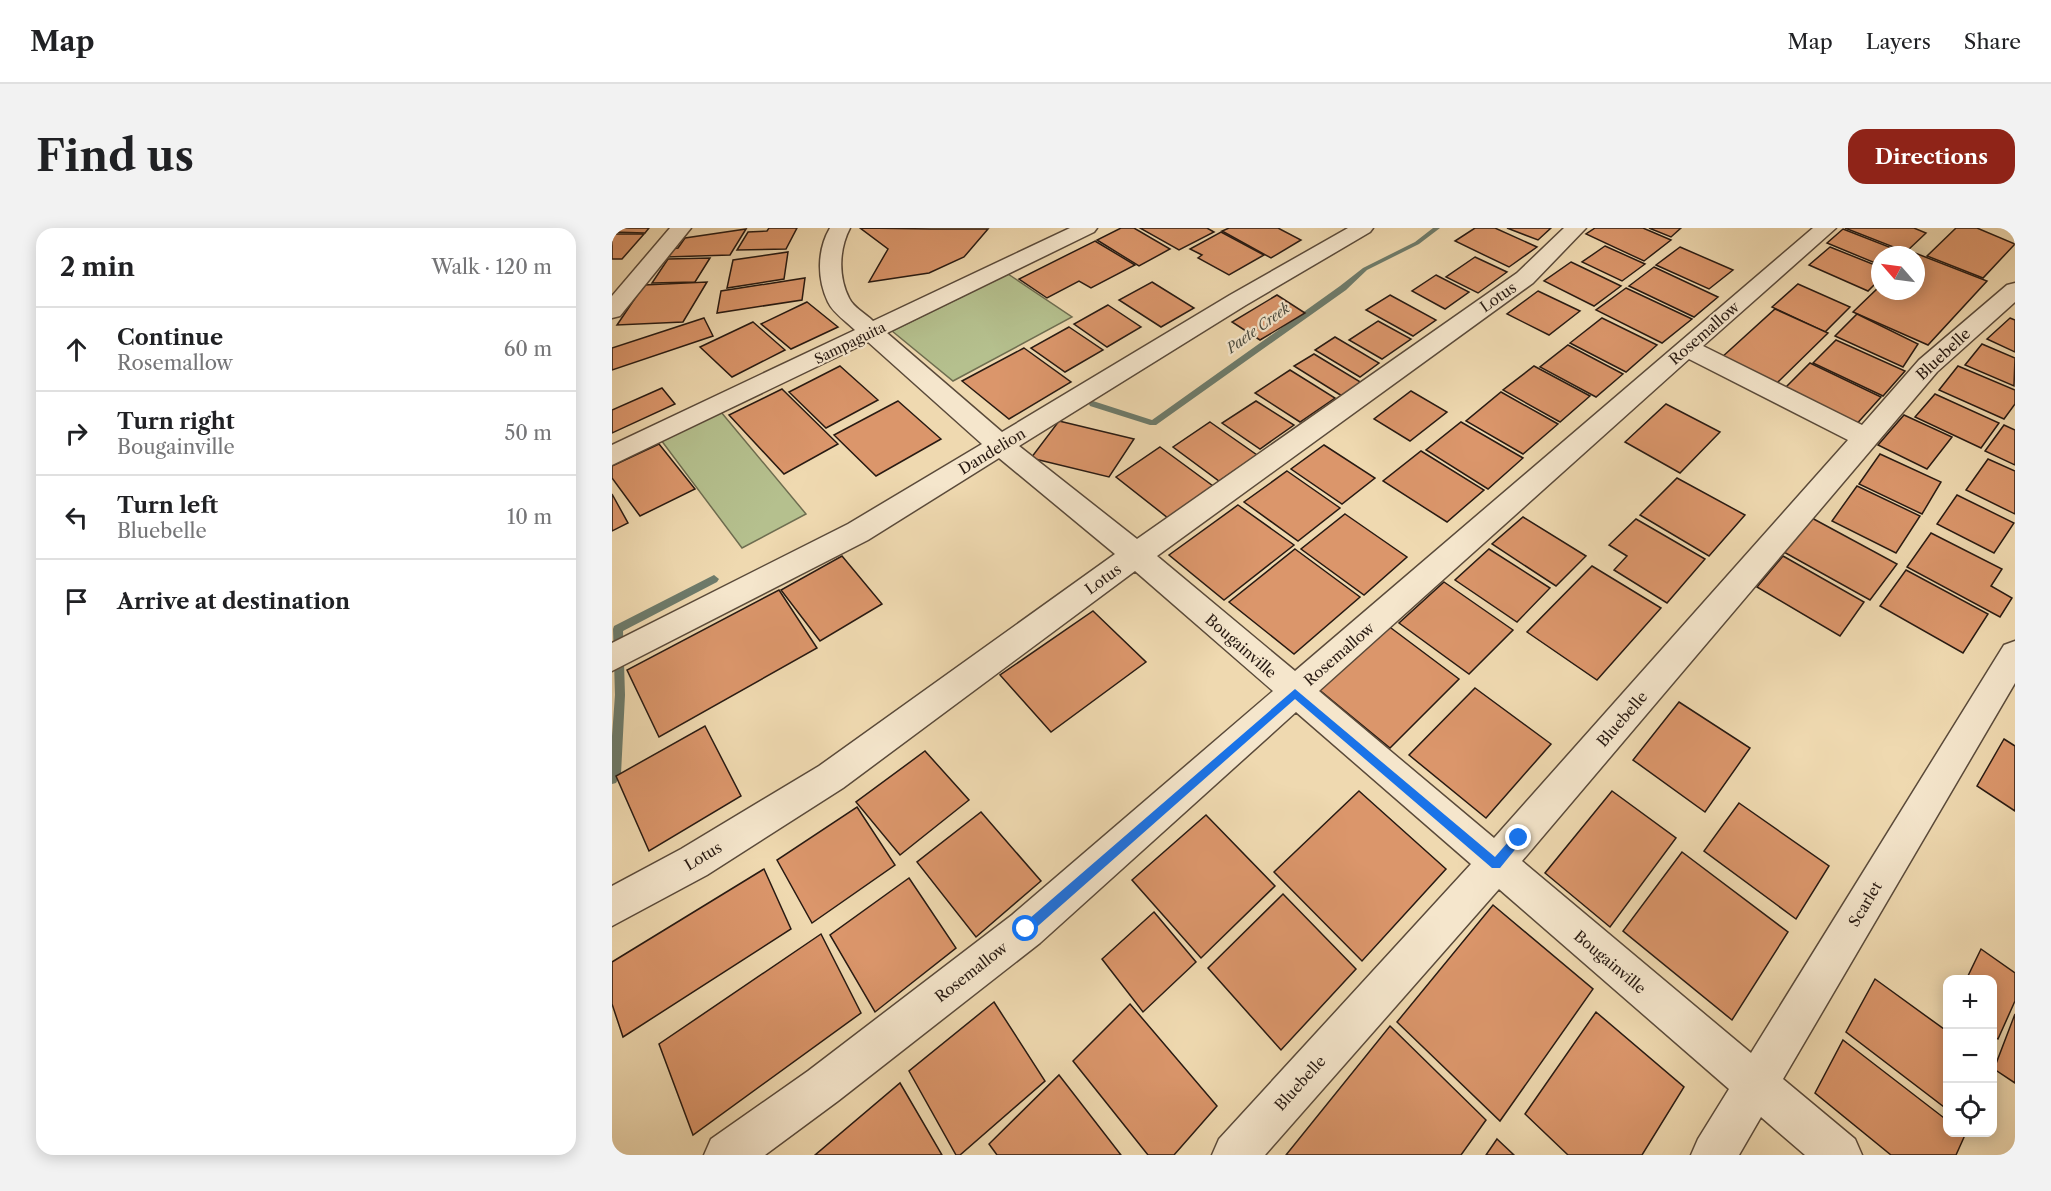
<!DOCTYPE html>
<html lang="en">
<head>
<meta charset="utf-8">
<style>
	:root { --surface:#fff; --page:#f2f2f2; --text:#202124; --muted:#757577; --line:#e0e0e0; --accent:#8f2418 }
	body { margin:0; font-family:"Libre Caslon Text",serif; background:var(--page); color:var(--text) }
	.controls { position:absolute; right:18px; bottom:18px; display:grid; overflow:hidden; border-radius:12px; box-shadow:0 3px 15px #0003 }
	.controls button { width:54px; height:54px; display:grid; place-items:center; padding:0; border:0; border-bottom:2px solid var(--line); background:var(--surface); color:var(--text); font:30px sans-serif }
	.compass { position:absolute; left:1259px; top:18px; width:54px; height:54px; border-radius:50%; background:var(--surface); box-shadow:0 3px 15px #0003; rotate:298deg }
	.stop { position:absolute; width:18px; height:18px; margin:-14px; border:4px solid #1a73e8; border-radius:50%; background:#fff }
	.stop.end { background:#1a73e8; border-color:#fff; box-shadow:0 2px 6px #0008 }
	.list { margin:0; padding:0; list-style:none }
	h2 { display:flex; justify-content:space-between; align-items:center; height:78px; margin:0; padding:0 24px; font-size:26px }
	h2 small { font-size:20px; font-weight:400; color:var(--muted) }
	.list li { display:grid; grid-template-columns:39px 1fr auto; gap:18px; align-items:center; box-sizing:border-box; height:84px; padding:0 24px; border-top:2px solid var(--line) }
	.list b { display:block; font-size:22px; white-space:nowrap }
	.list p { margin:0; font-size:20px; white-space:nowrap; color:var(--muted) }
	.list em { font-size:20px; font-style:normal; color:var(--muted) }
	.icon { flex:none; width:33px; height:33px; fill:none; stroke:currentColor; stroke-width:2; stroke-linecap:round; stroke-linejoin:round }
	.map { position:relative; flex:none; width:1403px; height:927px; overflow:hidden; border-radius:18px }
	header { display:flex; align-items:center; gap:36px; box-sizing:border-box; height:84px; padding:0 30px; background:var(--surface); border-bottom:2px solid var(--line) }
	header strong { font-size:28px }
	nav { display:flex; gap:33px; margin-inline-start:auto; font-size:21px }
	.intro { display:flex; align-items:center; justify-content:space-between; box-sizing:border-box; height:144px; padding:0 36px }
	h1 { margin:0; font-size:42px }
	.button { padding:15px 27px; border-radius:18px; background:var(--accent); color:#fff; font-size:21px; font-weight:700 }
	main { display:flex; gap:36px; padding:0 36px }
	aside { flex:1; background:var(--surface); border-radius:18px; box-shadow:0 3px 15px #0003 }
	.map>svg:first-child { display:block }
	.green { fill:#b5c08e; stroke:#6e6d50; stroke-width:1.5 }
	.lines { fill:none; stroke-linecap:round; stroke-linejoin:round }
	.stream { fill:#6d7b6b; fill-rule:evenodd }
	.building { fill:#db966b; stroke:#281a12; stroke-width:1.5 }
	.minor-casing { stroke:#5a4a3a; stroke-width:3 }
	.minor { fill:#f5e6cc; fill-rule:evenodd }
	.route { fill:#1a73e8 }
	.labels { text-anchor:middle; dominant-baseline:central; stroke-width:4.5; stroke-linejoin:round; paint-order:stroke }
	.far-water-label { font-size:14px; font-style:italic; fill:#4a4a3e; stroke:#f5e6cc }
	.far-street-label { font-size:14px; fill:#281a12; stroke:#f5e6cc }
	.street-label { font-size:15px; fill:#281a12; stroke:#f5e6cc }
</style>
</head>
<body>
<header>
<strong>Map</strong>
<nav><a>Map</a><a>Layers</a><a>Share</a></nav>
</header>
<div class="intro"><h1>Find us</h1><a class="button">Directions</a></div>
<main>
<aside>
<h2>2 min<small>Walk · 120 m</small></h2>
<ul class="list">
<li><svg class="icon" aria-label="ahead" viewBox="0 0 24 24"><path d="M12 20V5M6 11l6-6 6 6"/></svg><div><b>Continue</b><p>Rosemallow</p></div><em>60 m</em></li>
<li><svg class="icon" aria-label="right" viewBox="0 0 24 24"><path d="M7 20v-9h11M14 6l5 5-5 5"/></svg><div><b>Turn right</b><p>Bougainville</p></div><em>50 m</em></li>
<li><svg class="icon" aria-label="left" viewBox="0 0 24 24"><path d="M17 20v-9H6M10 6l-5 5 5 5"/></svg><div><b>Turn left</b><p>Bluebelle</p></div><em>10 m</em></li>
<li><svg class="icon" aria-label="arrive" viewBox="0 0 24 24"><path d="M6 21V4h12l-3 4 3 4H6"/></svg><div><b>Arrive at destination</b></div></li>
</ul>
</aside>
<div class="map">
<svg width="1403" height="927" viewBox="0 0 1403 927">
	<rect width="100%" height="100%" fill="#efd9b0"/>
	<filter id="stains"><feTurbulence type="fractalNoise" baseFrequency=".00333" numOctaves="4"/><feColorMatrix values="0 0 0 0 .2 0 0 0 0 .09 0 0 0 0 .02 0 0 0 .5 -.17"/></filter>
	<radialGradient id="worn" r=".72"><stop offset=".6" stop-color="#630" stop-opacity="0"/><stop offset="1" stop-color="#630" stop-opacity=".3"/></radialGradient>
	<g class="green">
		<polygon points="396,46 460,89 341,153 280,103"/>
		<polygon points="109,184 194,286 130,320 49,212"/>
	</g>
	<g class="lines">
		<g class="stream">
			<polygon points="821,0 828,0 807,16 755,42 734,62 544,197 538,197 478,178 477,176 481,173 540,192 728,58 751,40 803,14"/>
			<polygon points="102,347 107,351 105,354 11,403 13,467 9,546 4,555 0,556 0,508 3,467 1,401 2,398"/>
		</g>
	</g>
	<g class="building">
		<polygon points="0,0 37,0 33,5 0,4"/>
		<polygon points="157,0 185,0 174,21 125,22 136,4 155,3"/>
		<polygon points="248,0 319,1 376,1 352,29 317,45 257,54 276,21"/>
		<polygon points="509,0 522,0 558,21 527,38 485,12"/>
		<polygon points="528,0 595,0 602,4 567,22"/>
		<polygon points="617,0 666,0 689,12 659,30 610,3"/>
		<polygon points="863,0 883,0 925,19 897,39 843,13"/>
		<polygon points="895,0 939,0 926,12"/>
		<polygon points="983,0 1031,0 1059,12 1032,33 974,6"/>
		<polygon points="1037,0 1069,0 1059,9"/>
		<polygon points="1233,0 1302,0 1314,5 1294,24"/>
		<polygon points="1344,0 1365,0 1403,16 1371,50 1315,28"/>
		<polygon points="134,1 118,27 54,29 59,21 66,20 73,10"/>
		<polygon points="1231,1 1290,24 1288,27 1268,27 1268,37 1215,15"/>
		<polygon points="609,4 652,27 617,47 586,30 590,27 578,21"/>
		<polygon points="0,6 32,6 10,31 0,31"/>
		<polygon points="483,13 523,37 479,60 467,53 435,70 407,51"/>
		<polygon points="993,18 1033,36 1010,53 970,34"/>
		<polygon points="1068,19 1121,42 1097,61 1044,37"/>
		<polygon points="1218,19 1268,39 1268,51 1256,63 1197,37"/>
		<polygon points="176,24 172,51 115,60 121,32"/>
		<polygon points="1303,25 1375,53 1316,117 1241,84 1267,59 1268,63 1283,66 1287,63 1304,63 1304,27 1300,27"/>
		<polygon points="863,29 895,44 866,65 834,49"/>
		<polygon points="98,30 83,54 40,55 56,31"/>
		<polygon points="959,34 1009,58 982,78 932,53"/>
		<polygon points="1042,39 1106,69 1082,89 1017,58"/>
		<polygon points="824,47 857,64 833,81 800,63"/>
		<polygon points="193,50 190,72 105,85 109,63"/>
		<polygon points="95,54 71,94 5,97 32,57"/>
		<polygon points="540,54 582,80 549,99 507,72"/>
		<polygon points="1186,56 1238,79 1213,104 1160,79"/>
		<polygon points="1014,60 1080,91 1050,115 984,82"/>
		<polygon points="926,63 968,83 937,107 895,86"/>
		<polygon points="665,67 693,85 648,112 620,94"/>
		<polygon points="778,67 824,92 801,108 754,82"/>
		<polygon points="195,74 226,99 179,121 149,96"/>
		<polygon points="496,77 529,99 495,119 462,96"/>
		<polygon points="1163,81 1216,105 1163,157 1109,130"/>
		<polygon points="1245,86 1306,116 1291,139 1223,108"/>
		<polygon points="92,90 101,108 0,142 0,120"/>
		<polygon points="990,90 1045,117 1014,144 958,115"/>
		<polygon points="1398,90 1403,92 1403,124 1375,111"/>
		<polygon points="766,93 799,111 770,131 737,112"/>
		<polygon points="141,94 173,122 120,149 88,119"/>
		<polygon points="457,99 491,122 453,144 419,120"/>
		<polygon points="723,109 767,135 748,149 703,122"/>
		<polygon points="1224,112 1293,143 1271,168 1201,135"/>
		<polygon points="1370,116 1403,130 1402,158 1353,137"/>
		<polygon points="956,117 1011,146 984,169 928,139"/>
		<polygon points="412,120 459,154 397,191 350,153"/>
		<polygon points="702,126 750,155 730,168 682,138"/>
		<polygon points="1198,135 1269,169 1241,200 1169,164"/>
		<polygon points="228,138 266,172 214,200 177,164"/>
		<polygon points="922,138 978,168 948,194 891,162"/>
		<polygon points="1346,138 1403,162 1403,176 1392,191 1327,162"/>
		<polygon points="678,142 723,170 688,194 643,165"/>
		<polygon points="50,160 63,176 0,205 0,182"/>
		<polygon points="170,161 226,216 172,246 117,187"/>
		<polygon points="799,163 835,184 798,213 762,191"/>
		<polygon points="889,164 946,196 911,226 854,193"/>
		<polygon points="1323,166 1387,195 1369,220 1303,189"/>
		<polygon points="286,173 329,211 264,248 222,207"/>
		<polygon points="644,173 682,197 648,221 610,195"/>
		<polygon points="1054,176 1108,204 1068,245 1013,214"/>
		<polygon points="1292,187 1340,209 1315,241 1266,217"/>
		<polygon points="447,193 522,211 497,249 419,230"/>
		<polygon points="598,194 645,227 607,253 561,219"/>
		<polygon points="849,194 911,230 876,261 814,222"/>
		<polygon points="1392,197 1403,202 1403,237 1373,223"/>
		<polygon points="47,216 83,261 28,288 0,250 0,238"/>
		<polygon points="712,217 763,250 730,276 679,241"/>
		<polygon points="548,219 601,258 556,290 504,249"/>
		<polygon points="809,223 872,262 835,294 771,253"/>
		<polygon points="1268,226 1329,254 1310,286 1247,256"/>
		<polygon points="1376,231 1403,243 1403,286 1354,262"/>
		<polygon points="675,243 728,280 686,313 632,274"/>
		<polygon points="1065,250 1133,287 1097,328 1028,287"/>
		<polygon points="1245,258 1308,288 1284,325 1220,293"/>
		<polygon points="0,266 16,295 0,303"/>
		<polygon points="1345,267 1402,295 1382,325 1325,296"/>
		<polygon points="626,277 682,317 612,372 557,327"/>
		<polygon points="733,286 795,329 752,367 689,321"/>
		<polygon points="911,289 974,328 944,358 880,316"/>
		<polygon points="1198,289 1285,336 1258,372 1170,323"/>
		<polygon points="1024,291 1093,331 1055,375 1002,342 1015,328 997,317"/>
		<polygon points="1319,305 1390,341 1379,358 1400,370 1388,389 1295,339"/>
		<polygon points="683,321 748,369 682,426 617,374"/>
		<polygon points="877,321 938,360 905,394 843,352"/>
		<polygon points="230,328 270,376 208,413 169,362"/>
		<polygon points="1171,328 1252,374 1228,408 1145,359"/>
		<polygon points="980,338 1049,380 985,452 915,404"/>
		<polygon points="1294,342 1376,386 1351,425 1268,378"/>
		<polygon points="832,354 901,402 857,446 787,395"/>
		<polygon points="167,362 205,420 47,509 15,442"/>
		<polygon points="481,383 534,434 439,504 388,447"/>
		<polygon points="775,397 847,451 778,520 705,460"/>
		<polygon points="863,460 939,516 874,590 797,527"/>
		<polygon points="1067,474 1138,520 1093,584 1021,532"/>
		<polygon points="93,498 129,568 37,623 4,548"/>
		<polygon points="1392,511 1403,518 1403,583 1365,558"/>
		<polygon points="313,523 357,572 288,627 244,574"/>
		<polygon points="747,563 834,641 750,733 662,644"/>
		<polygon points="1000,563 1064,610 998,699 933,645"/>
		<polygon points="1127,575 1217,638 1184,691 1092,623"/>
		<polygon points="245,579 283,637 200,695 165,632"/>
		<polygon points="369,584 429,653 364,709 305,634"/>
		<polygon points="594,587 663,658 589,730 520,652"/>
		<polygon points="1070,624 1176,704 1120,792 1011,703"/>
		<polygon points="152,641 179,701 11,809 0,776 0,734"/>
		<polygon points="297,650 344,720 263,784 218,707"/>
		<polygon points="671,666 744,741 669,822 596,740"/>
		<polygon points="881,677 981,761 888,893 785,794"/>
		<polygon points="542,684 584,734 531,784 490,731"/>
		<polygon points="209,706 249,785 81,907 47,816"/>
		<polygon points="1369,721 1403,745 1403,773 1386,811 1380,807 1380,752 1354,752"/>
		<polygon points="1263,751 1336,804 1336,882 1234,804"/>
		<polygon points="382,774 433,853 348,927 344,927 297,843"/>
		<polygon points="518,776 605,878 562,927 536,927 461,833"/>
		<polygon points="984,784 1072,859 1030,927 956,927 913,886"/>
		<polygon points="1403,786 1403,855 1382,841"/>
		<polygon points="778,798 874,892 849,927 674,927"/>
		<polygon points="1231,812 1336,893 1336,904 1350,904 1353,907 1344,927 1279,927 1203,865"/>
		<polygon points="447,847 509,927 385,927 377,916"/>
		<polygon points="288,855 330,927 203,927"/>
		<polygon points="885,911 902,927 874,927"/>
	</g>
	<g class="lines">
		<defs>
			<g id="minor">
				<polygon points="58,0 79,0 8,88 0,90 0,68"/>
				<path d="M218 0H238C227 21 226 48 237 70 241 79 254 86 261 93L458 0H485L482 4 275 105 390 204 618 67 736 0H761L758 4 634 77 407 218 525 311 905 45 952 0H974L921 55 545 328 683 443 1201 0H1224L1091 118 1250 197 1307 132 1395 57 1403 55V74L1325 144 910 633 1139 825 1392 417 1403 413V455L1171 851 1243 911 1250 927H1193L1149 889 1127 927H1079L1086 911 1117 861 887 661 653 927H600L607 911 859 636 684 484 428 715 226 873 153 927H92L99 911 196 843 400 687 661 463 523 343 231 560 95 647 0 698V658L69 621 207 538 503 326 387 230 256 312 0 443V415L236 296 370 216 256 114 0 237V217L243 102C235 94 221 85 216 74 205 51 205 22 218 0ZM1077 131 1236 212 882 610 707 463Z"/>
			</g>
		</defs>
		<use href="#minor" class="minor-casing"/>
		<use href="#minor" class="minor"/>
	</g>
	<polygon class="route" points="683,461 883,629 903,606 910,606 910,613 888,640 880,640 683,471 418,705 410,705 410,697"/>
	<g class="labels">
		<g class="far-water-label">
			<text transform="translate(646 100) rotate(-36)">Paete Creek</text>
		</g>
		<g class="far-street-label">
			<text transform="translate(238 115) rotate(-26)">Sampaguita</text>
		</g>
		<g class="street-label">
			<text transform="translate(886 69) rotate(-35)">Lotus</text>
			<text transform="translate(1092 105) rotate(-41)">Rosemallow</text>
			<text transform="translate(1331 126) rotate(-43)">Bluebelle</text>
			<text transform="translate(380 223) rotate(-31)">Dandelion</text>
			<text transform="translate(491 351) rotate(-36)">Lotus</text>
			<text transform="translate(629 418) rotate(41)">Bougainville</text>
			<text transform="translate(727 426) rotate(-41)">Rosemallow</text>
			<text transform="translate(1010 491) rotate(-49)">Bluebelle</text>
			<text transform="translate(91 628) rotate(-31)">Lotus</text>
			<text transform="translate(1253 676) rotate(-59)">Scarlet</text>
			<text transform="translate(998 734) rotate(40)">Bougainville</text>
			<text transform="translate(359 744) rotate(-38)">Rosemallow</text>
			<text transform="translate(688 855) rotate(-48)">Bluebelle</text>
		</g>
	</g>
	<rect width="100%" height="100%" filter="url(#stains)"/>
	<rect width="100%" height="100%" fill="url(#worn)"/>
</svg>
<div class="controls">
<button>+</button>
<button>−</button>
<button><svg class="icon" aria-label="locate" viewBox="0 0 24 24"><circle cx="12" cy="12" r="6"/><path d="M12 2v4M12 18v4M2 12h4M18 12h4"/></svg></button>
</div>
<svg class="compass" viewBox="-18 -18 36 36"><path d="M0-13l5 13h-10z" fill="#e53935"/><path d="M0 13l5-13h-10z" fill="#757577"/></svg>
<div class="stop" style="left:414px;top:701px"></div>
<div class="stop end" style="left:907px;top:610px"></div>
</div>
</main>
</body>
</html>
